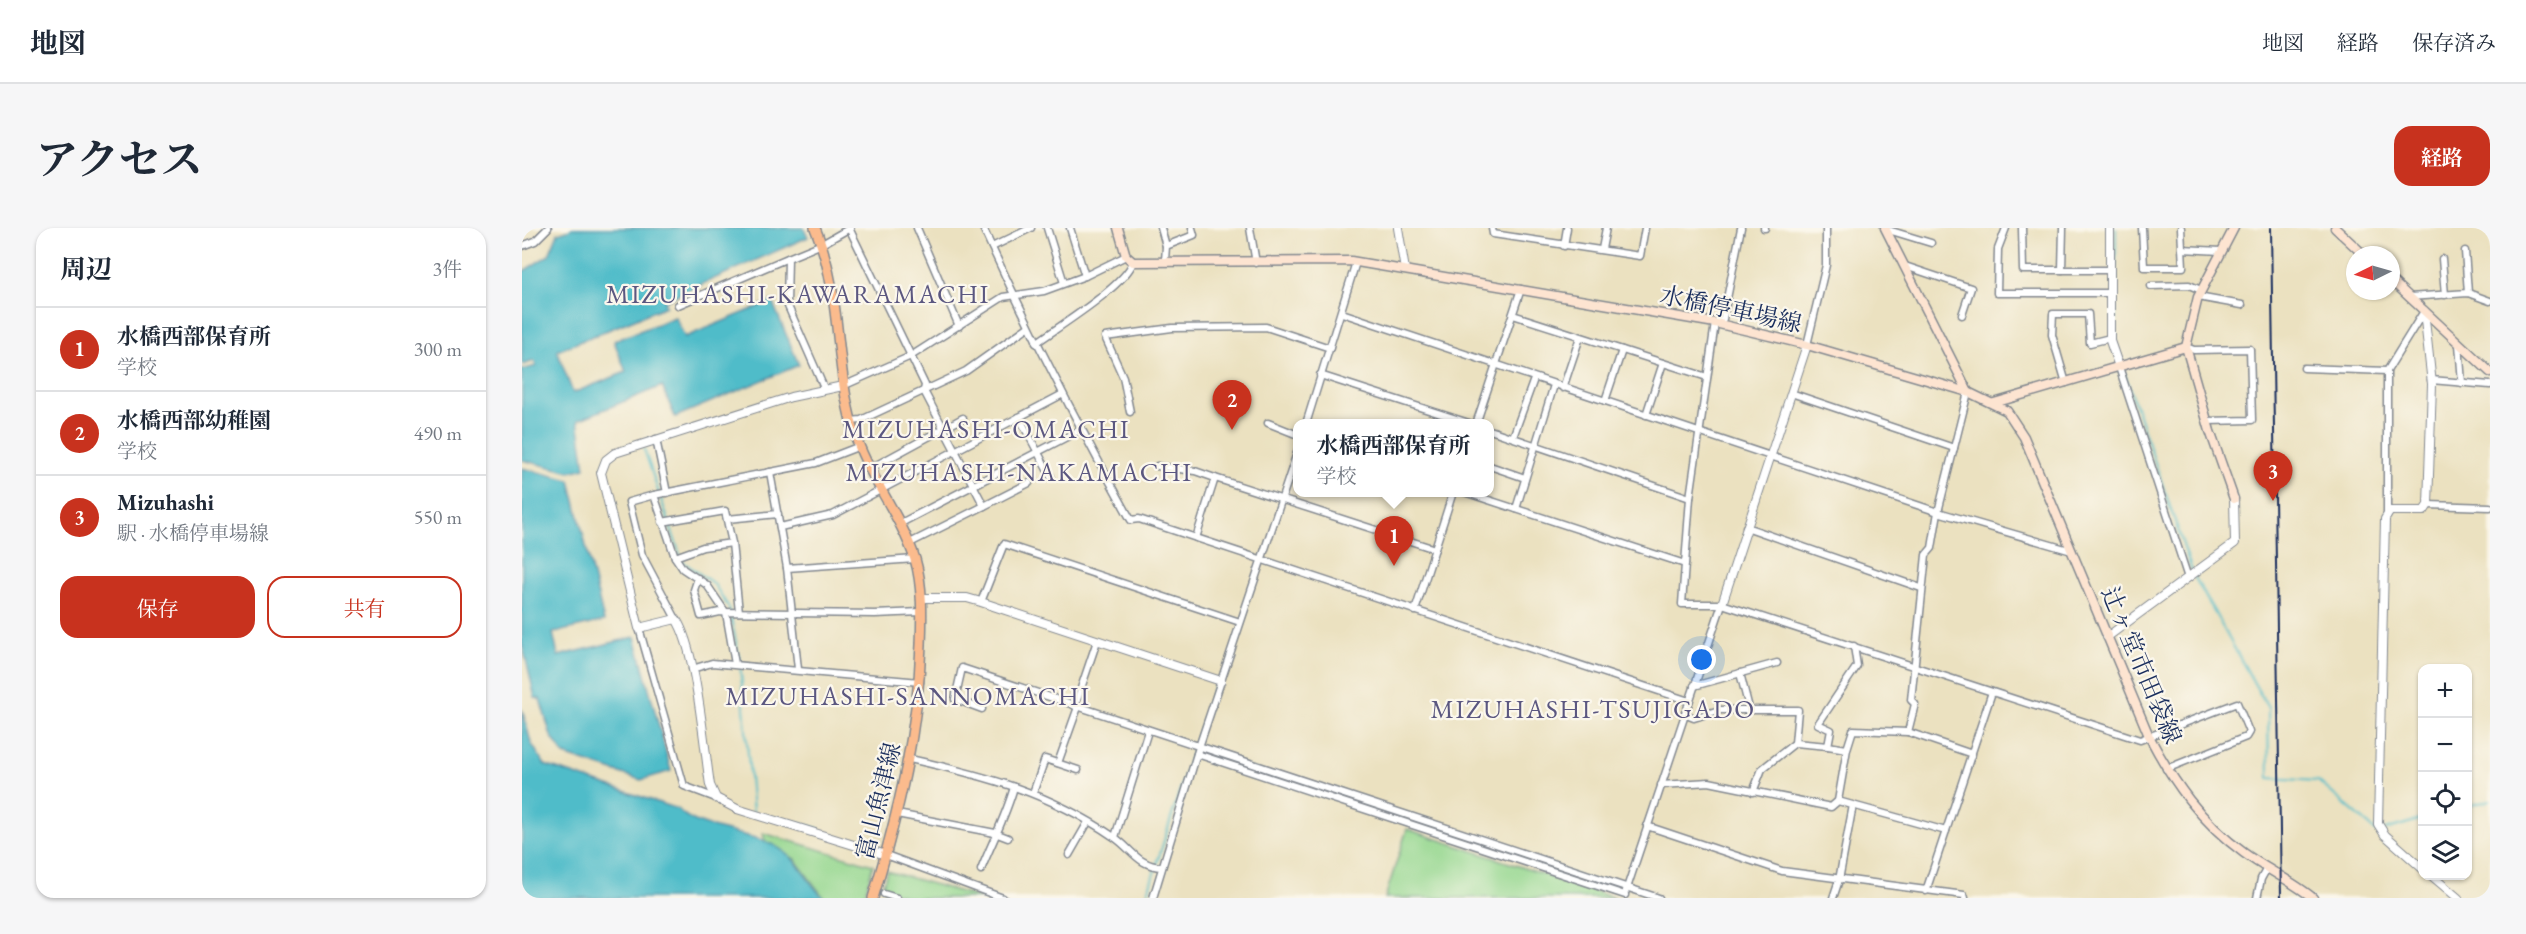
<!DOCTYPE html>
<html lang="ja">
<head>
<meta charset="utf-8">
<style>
	:root { --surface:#fff; --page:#f6f6f7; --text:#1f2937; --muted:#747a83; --line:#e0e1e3; --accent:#c8321e }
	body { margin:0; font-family:"EB Garamond","Noto Serif JP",serif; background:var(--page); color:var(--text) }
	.controls { position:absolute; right:18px; bottom:18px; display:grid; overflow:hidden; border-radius:12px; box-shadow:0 2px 4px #0004 }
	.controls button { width:54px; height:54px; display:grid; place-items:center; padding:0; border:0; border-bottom:2px solid var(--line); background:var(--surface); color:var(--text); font:30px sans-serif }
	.compass { position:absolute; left:1824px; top:18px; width:54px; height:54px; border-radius:50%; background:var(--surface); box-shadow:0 2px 4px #0004; rotate:265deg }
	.you { position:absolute; left:1180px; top:432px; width:21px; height:21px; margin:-15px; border:4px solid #fff; border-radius:50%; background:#1a73e8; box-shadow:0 0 0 9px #1a73e833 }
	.badge { display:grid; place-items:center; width:39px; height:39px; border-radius:50%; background:var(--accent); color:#fff; font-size:20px; font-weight:700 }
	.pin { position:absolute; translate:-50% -50px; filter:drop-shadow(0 2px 3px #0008) }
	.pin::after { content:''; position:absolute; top:32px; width:21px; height:18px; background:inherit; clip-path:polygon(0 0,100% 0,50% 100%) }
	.popup { position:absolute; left:771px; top:191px; width:201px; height:78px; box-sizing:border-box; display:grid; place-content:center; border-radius:12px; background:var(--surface); filter:drop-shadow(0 2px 4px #0005); font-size:20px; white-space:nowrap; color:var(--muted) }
	.popup b { font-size:22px; color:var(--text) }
	.popup::after { content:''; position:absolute; left:50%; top:100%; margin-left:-12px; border:12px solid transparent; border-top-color:var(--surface) }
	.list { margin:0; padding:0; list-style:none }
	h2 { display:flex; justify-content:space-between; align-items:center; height:78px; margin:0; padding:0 24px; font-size:26px }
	h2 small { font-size:20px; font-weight:400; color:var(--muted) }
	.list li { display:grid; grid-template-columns:39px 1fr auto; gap:18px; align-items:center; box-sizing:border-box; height:84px; padding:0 24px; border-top:2px solid var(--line) }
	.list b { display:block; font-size:22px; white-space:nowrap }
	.list p { margin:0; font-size:20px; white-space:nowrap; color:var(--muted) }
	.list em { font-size:20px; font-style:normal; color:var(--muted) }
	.actions { display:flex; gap:12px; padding:18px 24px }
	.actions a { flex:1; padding:14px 0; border:2px solid var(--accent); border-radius:18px; text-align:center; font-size:21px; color:var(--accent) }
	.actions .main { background:var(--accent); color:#fff }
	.icon { flex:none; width:33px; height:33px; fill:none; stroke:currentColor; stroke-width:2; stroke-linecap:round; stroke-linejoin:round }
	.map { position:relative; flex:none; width:1968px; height:670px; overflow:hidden; border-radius:18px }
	header { display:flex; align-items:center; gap:36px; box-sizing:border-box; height:84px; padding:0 30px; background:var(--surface); border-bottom:2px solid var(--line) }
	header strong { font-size:28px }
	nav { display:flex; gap:33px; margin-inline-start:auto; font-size:21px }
	.intro { display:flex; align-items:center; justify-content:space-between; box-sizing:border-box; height:144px; padding:0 36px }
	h1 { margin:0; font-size:42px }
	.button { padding:15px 27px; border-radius:18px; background:var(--accent); color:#fff; font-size:21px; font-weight:700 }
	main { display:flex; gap:36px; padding:0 36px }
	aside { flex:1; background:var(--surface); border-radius:18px; box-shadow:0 2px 4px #0004 }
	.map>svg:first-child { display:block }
	.green { fill:#95d78f; stroke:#588376; stroke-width:1.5 }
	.water { fill:#4fbcc9; stroke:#357694; stroke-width:1.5 }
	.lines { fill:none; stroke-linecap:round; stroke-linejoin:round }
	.stream { stroke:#4fbcc9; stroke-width:2 }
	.minor-casing { stroke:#83888f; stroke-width:9 }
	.tertiary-casing { stroke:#83888f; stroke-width:10 }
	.secondary-casing { stroke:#83888f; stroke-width:11 }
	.primary-casing { stroke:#83888f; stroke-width:12 }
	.minor { stroke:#fff; stroke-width:6 }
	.tertiary { stroke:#fff; stroke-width:8 }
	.secondary { stroke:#fde4d1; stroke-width:8 }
	.primary { stroke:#fbbb8d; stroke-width:9 }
	.rail { stroke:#1b2f5e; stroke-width:2 }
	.labels { text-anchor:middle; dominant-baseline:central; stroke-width:4.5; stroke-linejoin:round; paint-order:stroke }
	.street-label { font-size:24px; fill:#1b2f5e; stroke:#fbf7ec }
	.neighbourhood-label { font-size:26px; letter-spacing:1.5px; fill:#5b5780; stroke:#fbf7ec }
</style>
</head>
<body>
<header>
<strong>地図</strong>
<nav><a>地図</a><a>経路</a><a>保存済み</a></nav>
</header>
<div class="intro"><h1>アクセス</h1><a class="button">経路</a></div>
<main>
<aside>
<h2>周辺<small>3件</small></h2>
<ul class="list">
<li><span class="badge">1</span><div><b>水橋西部保育所</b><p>学校</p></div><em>300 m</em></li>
<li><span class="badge">2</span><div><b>水橋西部幼稚園</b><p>学校</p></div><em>490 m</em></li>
<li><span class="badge">3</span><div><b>Mizuhashi</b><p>駅 · 水橋停車場線</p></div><em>550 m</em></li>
</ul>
<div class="actions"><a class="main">保存</a><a>共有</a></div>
</aside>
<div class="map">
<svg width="1968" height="670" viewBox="0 0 1968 670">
	<rect width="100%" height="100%" fill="#fbf7ec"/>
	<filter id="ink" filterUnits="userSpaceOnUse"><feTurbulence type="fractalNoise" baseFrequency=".0167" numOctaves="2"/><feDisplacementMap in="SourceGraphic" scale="12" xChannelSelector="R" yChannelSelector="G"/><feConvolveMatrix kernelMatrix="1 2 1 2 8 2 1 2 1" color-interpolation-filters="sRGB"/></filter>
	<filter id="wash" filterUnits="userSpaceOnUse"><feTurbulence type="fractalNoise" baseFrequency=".008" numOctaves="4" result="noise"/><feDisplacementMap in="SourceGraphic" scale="24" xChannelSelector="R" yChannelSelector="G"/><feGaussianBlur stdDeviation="1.35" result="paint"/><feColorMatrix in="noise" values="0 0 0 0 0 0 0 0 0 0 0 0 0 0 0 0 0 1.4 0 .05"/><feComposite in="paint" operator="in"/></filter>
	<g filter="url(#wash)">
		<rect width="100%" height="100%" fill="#ebe1c0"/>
		<g class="green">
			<polygon points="885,601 1093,670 863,670"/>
			<polygon points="241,605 351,637 342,670 302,670 273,631 243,614"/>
			<polygon points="365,643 460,670 390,670 360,660"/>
		</g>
		<g class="water">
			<polygon points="51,0 282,0 286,9 142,73 144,78 35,123 51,165 104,144 92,113 153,89 163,109 250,73 277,137 153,189 140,158 56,192 63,240 48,244 0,232 0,142 14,138 12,133 1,137 0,134 0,44 27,27 36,5"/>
			<polygon points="0,240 48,252 82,393 31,405 36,428 113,409 149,543 119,552 42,527 29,508 18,471 13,470 0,415"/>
			<path d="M0 481 9 515 23 537 156 581C169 599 221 605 243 613 280 629 278 647 302 670H0Z"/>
		</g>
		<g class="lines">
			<g class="stream">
				<polyline points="1594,0 1593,114 1599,132"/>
				<polyline points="1601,141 1670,343"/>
				<polyline points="122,221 160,333 192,356 207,380 218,434 231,583"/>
				<polyline points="1672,348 1746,480 1747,550 1796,553 1855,604 1857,603"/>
				<polyline points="673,516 692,459"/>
				<polyline points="671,522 1094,661"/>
				<polyline points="1946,578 1968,572"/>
				<polyline points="262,592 297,601"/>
				<polyline points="1863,602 1900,591"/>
				<polyline points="624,670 671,521"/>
			</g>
		</g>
	</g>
	<g filter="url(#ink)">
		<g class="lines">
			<defs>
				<g id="minor">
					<polyline points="327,0 403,157 402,163 462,278 386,316"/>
					<polyline points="395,0 437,98"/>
					<path d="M461 0C506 99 555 196 609 292L617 291 1167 473"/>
					<polyline points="525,0 542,55"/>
					<polyline points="548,0 563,48"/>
					<polyline points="639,0 644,18"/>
					<polyline points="728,0 734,35"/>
					<polyline points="970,0 971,6 1118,28 1123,0"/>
					<polyline points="1219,0 1201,91 1193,95 1168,270 1160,376 1200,376 1618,512 1715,475 1727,504 1724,509 1644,541"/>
					<polyline points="1242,0 1243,0"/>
					<polyline points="1484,0 1476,21 1475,65 1588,65"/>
					<polyline points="1500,0 1501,42 1588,42"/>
					<polyline points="1620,0 1622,39 1661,39 1659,0"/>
					<polyline points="1363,1 1409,15"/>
					<polyline points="0,18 13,13 26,0"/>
					<polyline points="1042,18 1045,0"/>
					<polyline points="470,19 509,0"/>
					<polyline points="1080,21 1084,0"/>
					<polyline points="1660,21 1699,23"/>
					<polyline points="1943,23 1946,65"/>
					<polyline points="1920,31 1923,67"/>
					<polyline points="643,33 644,18 672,7 670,0"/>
					<polyline points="1383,38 1449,60 1440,87"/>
					<polyline points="1540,42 1541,0"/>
					<polyline points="1629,58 1667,57 1679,62"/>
					<polyline points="1676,69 1720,77"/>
					<polyline points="1887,69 1946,65 1968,73"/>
					<polyline points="156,77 266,30"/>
					<polyline points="820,85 1416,284 1550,323"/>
					<polyline points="991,87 1185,149"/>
					<path d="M514 115C536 99 603 58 611 34"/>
					<polyline points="1937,116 1940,155"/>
					<polyline points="1285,117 1304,37 1304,0"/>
					<polyline points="1664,119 1672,122 1728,121 1730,192 1685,193"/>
					<polyline points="1597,139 1666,350"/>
					<polyline points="1782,140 1865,143 1865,286"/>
					<polyline points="1865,143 1902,83"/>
					<polyline points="798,147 950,196"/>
					<polyline points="1909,152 1968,157"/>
					<polyline points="1544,155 1530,107 1531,86 1566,86 1568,115 1588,110"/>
					<polyline points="321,158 389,128 481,69 522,63 563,48 604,28"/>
					<polyline points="302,160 265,76 266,30 300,16 328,0"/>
					<polyline points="1041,160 1058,109"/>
					<polyline points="1269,165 1432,220"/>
					<polyline points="1083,173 1100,122"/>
					<polyline points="608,184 601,149 583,109 650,100 744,99 808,120"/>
					<polyline points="1124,187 1141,135"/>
					<polyline points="497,189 529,249"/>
					<polyline points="329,193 339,192 444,143 506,99"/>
					<polyline points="746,195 776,207"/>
					<polyline points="784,196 834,34"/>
					<polyline points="954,196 999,61"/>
					<polyline points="968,202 1168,270"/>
					<polyline points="991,209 1012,151"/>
					<polyline points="134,211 145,265"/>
					<polyline points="635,238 673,243 693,250 674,310"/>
					<polyline points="968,238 1003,250"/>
					<polyline points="349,240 441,190"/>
					<polyline points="248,244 265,340 276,441"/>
					<polyline points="693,250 913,321"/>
					<polyline points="942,264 1163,336"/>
					<polyline points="132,267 107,274 120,327 154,391"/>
					<polyline points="1906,277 1968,279"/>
					<polyline points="462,278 507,255"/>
					<polyline points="994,281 1032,157"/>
					<polyline points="205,291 256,286"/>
					<polyline points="140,294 203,283 210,315 217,384"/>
					<polyline points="377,296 558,202"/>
					<polyline points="258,299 311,287 541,166"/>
					<polyline points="1224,299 1399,360"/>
					<polyline points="153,329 181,319 210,315"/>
					<polyline points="265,340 393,331"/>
					<polyline points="176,350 172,362 179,388 198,384 353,386 399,384"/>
					<polyline points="459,374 482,316 718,394"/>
					<polyline points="893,383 931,264"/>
					<polyline points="117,400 162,558 194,570"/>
					<polyline points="213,436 204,385 185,357 161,341 153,329 132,267 294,235 338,218"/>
					<polyline points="170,441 190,435 398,454"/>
					<polyline points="1218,445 1227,480"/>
					<polyline points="1172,458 1255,435"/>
					<polyline points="553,478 575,413"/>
					<polyline points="460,481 433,471 440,440 1137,670"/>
					<polyline points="1162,486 1172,490 1197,482 1276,482 1273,515"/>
					<polyline points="1386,504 1450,526"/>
					<polyline points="1306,518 1325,521 1316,573"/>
					<polyline points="1325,521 1331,502 1386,504 1393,476 1389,472 1404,327 1410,320 1416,284 1446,164"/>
					<polyline points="675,526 1103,667"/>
					<path d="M388 531C464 548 526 564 592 609 610 621 616 638 640 639"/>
					<polyline points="536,535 556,479"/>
					<polyline points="1139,557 1187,554 1309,579 1316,573 1424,603"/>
					<polyline points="1231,564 1240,541 1273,515 1306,518 1309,502 1296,496 1335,438 1332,418"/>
					<polyline points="511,565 523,531 556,542"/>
					<polyline points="375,586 473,605 486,610"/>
					<polyline points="1125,598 1260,643 1442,667 1443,670"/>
					<polyline points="593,609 626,503"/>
					<polyline points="364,627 481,670"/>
					<polyline points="547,627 566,594"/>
					<path d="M459 642C470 614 484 588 492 559"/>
					<polyline points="1104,663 1200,376"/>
					<polyline points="1404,663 1470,464"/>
					<polyline points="362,666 375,670"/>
					<polyline points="631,670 677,519 776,222"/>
					<polyline points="1311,670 1317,652 1331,577"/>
					<polyline points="1735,670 1739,651 1745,640"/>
				</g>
				<g id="tertiary">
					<polyline points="876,0 883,42"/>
					<polyline points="1588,0 1588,113 1597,139"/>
					<path d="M321 158 269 169 93 225 84 232 79 245 117 400 154 391C174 420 182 518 188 557L194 570 215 581 364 627"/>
					<polyline points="399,370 445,370 459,374 699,453"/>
					<polyline points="1200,376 1285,117"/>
					<polyline points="1585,409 1713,315 1712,271"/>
					<polyline points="1900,640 1863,607 1856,596 1863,291 1868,283 1902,283 1906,277 1910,156 1902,83"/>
					<polyline points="1910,648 1936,670"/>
				</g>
				<g id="secondary">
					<path d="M596 0 604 28 611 34 829 33 1193 95 1285 117 1446 164 1485 183 1502 209 1627 508C1651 554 1679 594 1722 625 1744 641 1770 653 1791 670"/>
					<polyline points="1363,0 1446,164"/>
					<polyline points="1712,0 1676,69 1664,119 1688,203 1712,271"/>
					<polyline points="1813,0 1842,27"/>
					<polyline points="1869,52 1968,144"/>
					<polyline points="1472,175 1664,119"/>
				</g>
				<path id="primary" d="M293 0C320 64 312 134 331 200 344 246 378 285 393 331 401 358 400 389 399 417 396 505 376 586 351 670"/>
			</defs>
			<use href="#minor" class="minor-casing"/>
			<use href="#tertiary" class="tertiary-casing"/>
			<use href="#secondary" class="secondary-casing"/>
			<use href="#primary" class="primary-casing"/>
			<use href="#minor" class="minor"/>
			<use href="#tertiary" class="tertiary"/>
			<use href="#secondary" class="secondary"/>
			<use href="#primary" class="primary"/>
			<polyline class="rail" points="1749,0 1759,670"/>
		</g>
	</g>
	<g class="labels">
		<g class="street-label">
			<text transform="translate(1209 81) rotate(12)">水橋停車場線</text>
			<text transform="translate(1620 437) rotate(67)">辻ヶ堂市田袋線</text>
			<text transform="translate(356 573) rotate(-76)">富山魚津線</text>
		</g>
		<g class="neighbourhood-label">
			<text x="276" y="66">MIZUHASHI-KAWARAMACHI</text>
			<text x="464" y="201">MIZUHASHI-OMACHI</text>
			<text x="497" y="244">MIZUHASHI-NAKAMACHI</text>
			<text x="386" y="468">MIZUHASHI-SANNOMACHI</text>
			<text x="1071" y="481">MIZUHASHI-TSUJIGADO</text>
		</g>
	</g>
</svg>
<div class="controls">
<button>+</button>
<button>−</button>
<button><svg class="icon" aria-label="locate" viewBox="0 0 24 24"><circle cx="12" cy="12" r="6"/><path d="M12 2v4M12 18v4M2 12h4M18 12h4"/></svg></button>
<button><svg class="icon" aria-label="layers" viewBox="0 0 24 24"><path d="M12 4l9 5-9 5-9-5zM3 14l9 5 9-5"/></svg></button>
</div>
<svg class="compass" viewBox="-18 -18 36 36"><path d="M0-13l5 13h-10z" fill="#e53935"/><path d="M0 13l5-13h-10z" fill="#747a83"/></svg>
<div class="you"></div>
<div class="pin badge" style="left:872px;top:338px">1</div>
<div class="popup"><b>水橋西部保育所</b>学校</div>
<div class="pin badge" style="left:710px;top:202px">2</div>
<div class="pin badge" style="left:1751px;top:273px">3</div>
</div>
</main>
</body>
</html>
